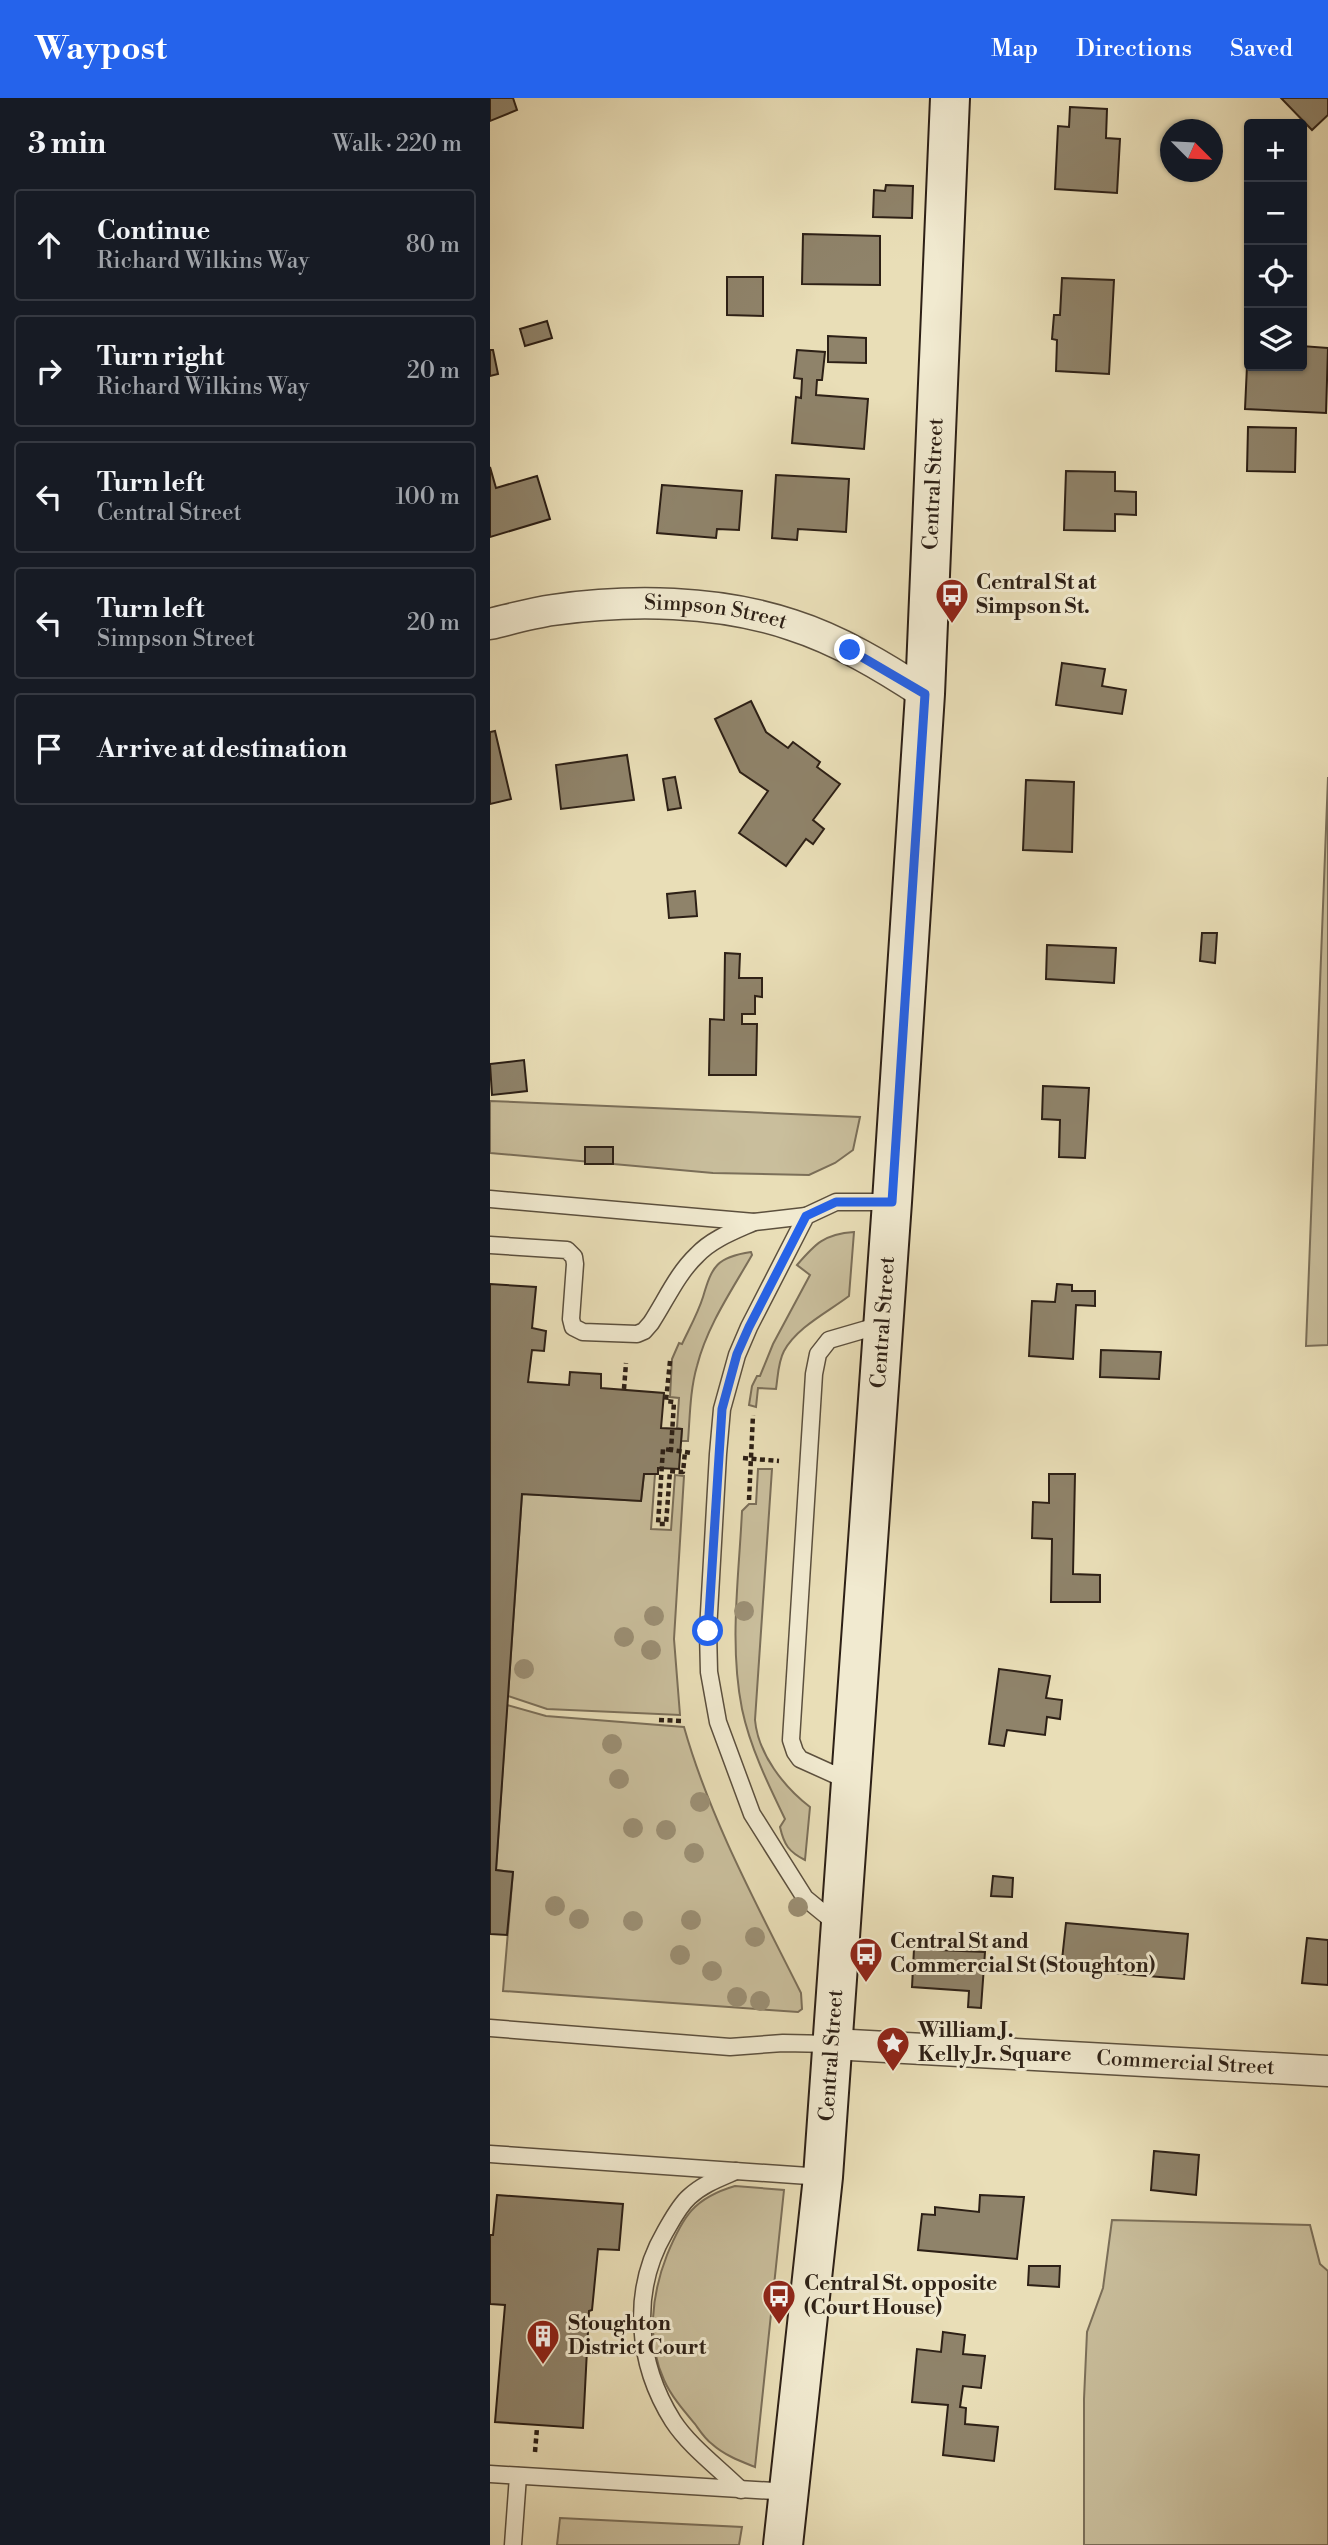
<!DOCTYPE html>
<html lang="en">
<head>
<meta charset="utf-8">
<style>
	:root { --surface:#171b24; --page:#20242c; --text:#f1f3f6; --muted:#9ea1a6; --line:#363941; --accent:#2563eb }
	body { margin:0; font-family:"Libre Bodoni",serif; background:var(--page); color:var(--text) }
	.controls { position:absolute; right:21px; top:21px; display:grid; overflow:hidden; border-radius:7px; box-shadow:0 2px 5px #0004 }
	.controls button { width:63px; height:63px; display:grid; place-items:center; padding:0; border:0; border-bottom:2px solid var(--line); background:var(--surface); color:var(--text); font:35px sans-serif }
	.compass { position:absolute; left:670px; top:21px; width:63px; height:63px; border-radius:50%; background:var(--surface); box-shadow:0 2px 5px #0004; rotate:114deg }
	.stop { position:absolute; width:21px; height:21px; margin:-16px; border:5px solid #2563eb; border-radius:50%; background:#fff }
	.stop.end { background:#2563eb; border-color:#fff; box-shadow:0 2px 7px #0008 }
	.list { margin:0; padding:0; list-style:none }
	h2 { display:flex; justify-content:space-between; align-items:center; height:91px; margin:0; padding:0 28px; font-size:30px }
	h2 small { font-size:23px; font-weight:400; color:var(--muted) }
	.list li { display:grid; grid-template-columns:46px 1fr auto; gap:21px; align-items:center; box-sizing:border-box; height:112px; margin:0 14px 14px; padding:0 14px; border:2px solid var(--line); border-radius:7px }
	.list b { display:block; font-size:26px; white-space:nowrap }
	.list p { margin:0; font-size:23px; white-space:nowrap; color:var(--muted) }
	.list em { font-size:23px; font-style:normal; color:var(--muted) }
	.icon { flex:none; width:38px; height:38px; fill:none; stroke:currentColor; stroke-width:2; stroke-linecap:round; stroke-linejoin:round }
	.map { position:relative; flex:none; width:838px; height:2447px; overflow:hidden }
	header { display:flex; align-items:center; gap:42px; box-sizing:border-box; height:98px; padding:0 35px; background:var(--accent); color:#fff }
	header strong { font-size:33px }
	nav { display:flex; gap:38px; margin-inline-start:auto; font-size:24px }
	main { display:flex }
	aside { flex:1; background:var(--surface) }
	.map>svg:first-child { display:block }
	.green { fill:#c9be9c; stroke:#7b6f59; stroke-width:2 }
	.building { fill:#8f836a; stroke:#2d2016; stroke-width:2 }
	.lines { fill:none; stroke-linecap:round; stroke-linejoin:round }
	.service-casing { stroke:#5c503e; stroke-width:19 }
	.minor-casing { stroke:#5c503e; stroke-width:33 }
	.secondary-casing { stroke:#2d2016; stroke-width:42 }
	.path { stroke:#2d2016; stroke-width:4.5; stroke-dasharray:5 3.5; stroke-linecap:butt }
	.service { stroke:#f1ead0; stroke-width:16 }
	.minor { stroke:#f1ead0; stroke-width:30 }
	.secondary { stroke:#f1ead0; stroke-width:38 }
	.tree { fill:#9b8f74 }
	.route { stroke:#2563eb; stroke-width:9 }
	.labels { text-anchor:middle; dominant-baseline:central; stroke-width:6; stroke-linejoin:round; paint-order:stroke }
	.street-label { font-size:21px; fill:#2d2016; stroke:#f1ead0 }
	.poi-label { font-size:21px; font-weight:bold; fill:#2d2016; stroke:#f1ead0; text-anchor:start }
</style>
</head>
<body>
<header>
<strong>Waypost</strong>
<nav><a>Map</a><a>Directions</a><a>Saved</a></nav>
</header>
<main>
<aside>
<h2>3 min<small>Walk · 220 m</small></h2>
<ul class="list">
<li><svg class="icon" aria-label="ahead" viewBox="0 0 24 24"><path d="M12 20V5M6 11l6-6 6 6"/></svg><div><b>Continue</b><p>Richard Wilkins Way</p></div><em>80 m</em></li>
<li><svg class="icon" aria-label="right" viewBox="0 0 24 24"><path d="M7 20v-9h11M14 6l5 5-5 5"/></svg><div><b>Turn right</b><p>Richard Wilkins Way</p></div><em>20 m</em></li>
<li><svg class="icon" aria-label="left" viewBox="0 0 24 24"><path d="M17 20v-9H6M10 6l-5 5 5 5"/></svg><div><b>Turn left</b><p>Central Street</p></div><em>100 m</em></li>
<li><svg class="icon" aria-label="left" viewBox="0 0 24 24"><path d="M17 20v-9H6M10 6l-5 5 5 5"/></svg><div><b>Turn left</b><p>Simpson Street</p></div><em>20 m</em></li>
<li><svg class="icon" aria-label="arrive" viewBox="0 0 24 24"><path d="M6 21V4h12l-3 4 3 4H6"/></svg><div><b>Arrive at destination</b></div></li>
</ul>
</aside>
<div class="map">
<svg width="838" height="2447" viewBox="0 0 838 2447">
	<rect width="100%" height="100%" fill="#e9deb7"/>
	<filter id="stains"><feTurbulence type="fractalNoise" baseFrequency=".00286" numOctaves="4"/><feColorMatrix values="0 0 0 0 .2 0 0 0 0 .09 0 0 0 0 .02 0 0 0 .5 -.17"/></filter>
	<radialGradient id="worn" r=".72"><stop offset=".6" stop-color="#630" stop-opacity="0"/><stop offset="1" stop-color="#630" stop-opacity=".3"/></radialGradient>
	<g class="green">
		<polygon points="838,679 838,1247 816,1248"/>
		<polygon points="0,1003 370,1019 363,1052 345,1065 319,1077 223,1075 0,1055"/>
		<path d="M364 1134 359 1198C338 1214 307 1229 294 1253 288 1264 288 1278 286 1291L268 1290 266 1309 259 1307 262 1288 267 1278H270L283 1246 320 1177 307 1167C325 1146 334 1136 364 1134Z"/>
		<path d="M261 1154 262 1157C242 1192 217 1228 207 1268 200 1292 200 1318 198 1343H191L192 1331 187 1330 189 1300 180 1299 182 1261 189 1245 192 1246C199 1231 208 1215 213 1199 222 1168 227 1159 261 1154Z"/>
		<path d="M268 1371H282L265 1622C268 1656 294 1689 320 1709L315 1762C299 1754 294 1747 290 1729L295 1721C278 1686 260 1649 252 1611 239 1546 249 1478 252 1413L259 1406H266Z"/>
		<polygon points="154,1376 165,1376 161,1431 181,1432 185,1377 194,1378 184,1541 190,1617 57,1611 18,1598 32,1396 151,1403"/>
		<path d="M17 1607 56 1618 194 1629C220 1721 268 1809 311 1895L312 1911 308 1914 13 1893 23 1774 6 1772Z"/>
		<path d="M245 2088 294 2092 265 2369C250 2363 234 2357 222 2346 215 2341 210 2333 205 2326 194 2313 181 2298 174 2282 156 2243 162 2195 177 2157 193 2118 204 2100 245 2088Z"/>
		<polygon points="622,2122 820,2127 830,2166 838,2173 838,2447 594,2447 594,2301 597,2234 613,2190"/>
		<polygon points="70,2420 252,2429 249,2447 67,2447"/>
	</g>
	<g class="building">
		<polygon points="0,0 23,0 27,12 0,23"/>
		<polygon points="791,0 838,0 838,17 822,32"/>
		<polygon points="580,9 617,11 616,40 630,41 627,95 565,91 568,28 579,29"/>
		<polygon points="396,87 423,88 422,120 383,119 384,92 395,93"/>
		<polygon points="313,136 390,138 390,187 312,186"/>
		<polygon points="237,179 273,179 273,218 237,217"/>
		<polygon points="572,180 624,182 619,276 566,273 567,242 562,241 564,217 570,217"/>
		<polygon points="57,223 62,240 35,248 30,231"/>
		<polygon points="338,238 376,240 376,265 338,264"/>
		<polygon points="758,246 759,268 812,268 812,248 838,250 836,315 755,311"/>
		<polygon points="0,252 3,252 8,276 0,278"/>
		<polygon points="307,252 335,254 332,282 327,282 326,297 378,301 374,351 302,345 306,299 311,300 312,281 304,280"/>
		<polygon points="758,329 806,330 805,374 757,373"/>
		<polygon points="0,369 6,390 47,378 60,421 0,439"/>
		<polygon points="576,373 625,374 625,393 646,394 646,417 625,416 625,433 574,432"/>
		<polygon points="286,377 359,381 356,434 308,431 307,442 282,440"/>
		<polygon points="172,387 252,393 249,432 227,431 226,440 167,435"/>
		<polygon points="572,565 615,571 612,588 636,592 632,616 566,607"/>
		<polygon points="261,603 276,634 298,650 303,644 330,664 327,669 350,686 323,722 334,731 323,746 316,741 296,768 249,735 278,693 250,674 225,621"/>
		<polygon points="5,633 21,701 0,706 0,634"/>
		<polygon points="137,657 144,702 71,711 66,667"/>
		<polygon points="185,679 191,710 178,712 173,681"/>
		<polygon points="536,682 584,684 582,754 533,752"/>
		<polygon points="205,793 207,818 179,820 177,796"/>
		<polygon points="712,835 727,835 725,865 710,863"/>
		<polygon points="557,847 626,850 624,885 556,881"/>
		<polygon points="235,855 250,856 249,880 272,880 272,899 265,898 265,916 252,916 252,926 267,926 266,977 219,977 220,921 234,922"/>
		<polygon points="34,962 37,993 2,997 0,966"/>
		<polygon points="553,988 599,990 595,1060 569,1059 570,1022 552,1021"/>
		<rect x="95" y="1049" width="28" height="17"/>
		<polygon points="0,1186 46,1189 42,1230 56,1233 54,1253 42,1252 38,1284 79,1287 80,1274 111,1276 111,1290 174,1295 171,1330 192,1331 189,1371 168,1370 168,1376 154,1376 151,1403 32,1396 6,1772 23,1774 17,1837 0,1836"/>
		<polygon points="567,1186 582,1187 582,1193 605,1193 605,1208 586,1207 583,1261 539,1258 542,1203 565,1204"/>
		<polygon points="611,1252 671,1254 669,1281 610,1279"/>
		<polygon points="559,1376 585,1376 583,1476 610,1477 610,1504 561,1504 562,1441 542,1440 543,1404 559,1405"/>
		<polygon points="509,1571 560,1578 556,1600 572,1602 570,1621 557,1619 555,1637 517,1632 514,1648 499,1646"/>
		<polygon points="503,1778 523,1780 522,1799 501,1798"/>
		<polygon points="576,1825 698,1836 694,1881 571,1871"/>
		<polygon points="817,1840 838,1842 838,1887 812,1885"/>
		<polygon points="424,1851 495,1854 491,1910 478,1909 479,1893 422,1889"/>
		<polygon points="664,2053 709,2057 706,2097 661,2092"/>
		<polygon points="7,2097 133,2106 129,2152 108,2151 102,2212 99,2213 93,2330 5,2324 15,2207 0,2206 0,2137 3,2137"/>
		<polygon points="490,2097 534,2099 527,2161 428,2152 432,2116 445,2117 445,2109 489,2114"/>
		<polygon points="539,2168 570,2168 569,2189 538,2187"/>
		<polygon points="453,2234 475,2237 473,2256 495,2258 491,2290 473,2288 470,2309 476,2310 475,2326 508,2329 504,2363 453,2357 458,2307 422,2304 427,2251 451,2254"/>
	</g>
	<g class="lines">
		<defs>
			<g id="service">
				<polyline points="0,1101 264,1124 316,1118"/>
				<path d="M0 1147 77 1152 84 1159 85 1166 81 1221 83 1229 93 1234 147 1236 154 1233 161 1225C176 1202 187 1176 207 1157 222 1141 244 1133 264 1124"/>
				<polyline points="361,1684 310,1661 305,1654 301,1642 324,1276 328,1256 339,1242 394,1226"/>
				<polyline points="348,1827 315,1800 262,1716 228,1624 219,1574 218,1533 228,1356 232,1311 247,1257 259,1229 316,1118 346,1104 402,1104"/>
				<polyline points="0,1930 240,1949 293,1945 342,1946"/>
				<polyline points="0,2056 333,2079"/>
				<path d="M246 2073C230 2080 213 2086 199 2099 189 2108 182 2122 175 2134 140 2194 147 2266 183 2323 200 2349 229 2370 251 2392"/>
				<polyline points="0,2376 300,2394"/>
				<polyline points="23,2447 28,2378"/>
			</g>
			<g id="minor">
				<path id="s1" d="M0 526C21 521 42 515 63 512 140 501 228 502 302 527 349 542 394 569 435 596"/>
				<path id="s2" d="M342 1946 838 1973"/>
			</g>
			<g id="secondary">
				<path id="s3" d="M293 2447 333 2079 402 1104 435 596 460 0"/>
			</g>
		</defs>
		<use href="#service" class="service-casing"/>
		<use href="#minor" class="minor-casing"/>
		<use href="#secondary" class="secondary-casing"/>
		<g class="path">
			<polyline points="180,1263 176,1303 184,1304 181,1352 202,1355"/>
			<polyline points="134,1291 136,1265"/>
			<polyline points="181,1352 173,1351 168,1426 176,1426 180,1373 193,1374 195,1354"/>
			<polyline points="253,1360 289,1363"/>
			<polyline points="259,1402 263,1317"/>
			<polyline points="169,1622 192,1623"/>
			<polyline points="45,2354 47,2330"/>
		</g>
		<use href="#service" class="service"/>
		<use href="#minor" class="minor"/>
		<use href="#secondary" class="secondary"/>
	</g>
	<g class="tree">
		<circle cx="254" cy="1513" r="10"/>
		<circle cx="164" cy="1518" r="10"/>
		<circle cx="134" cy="1539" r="10"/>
		<circle cx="161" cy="1552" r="10"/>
		<circle cx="34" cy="1571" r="10"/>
		<circle cx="122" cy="1646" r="10"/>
		<circle cx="129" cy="1681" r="10"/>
		<circle cx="210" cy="1704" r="10"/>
		<circle cx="143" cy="1730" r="10"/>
		<circle cx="176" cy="1732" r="10"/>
		<circle cx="204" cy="1755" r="10"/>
		<circle cx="65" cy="1808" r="10"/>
		<circle cx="308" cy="1809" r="10"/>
		<circle cx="89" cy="1821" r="10"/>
		<circle cx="201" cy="1822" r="10"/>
		<circle cx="143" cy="1823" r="10"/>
		<circle cx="265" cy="1839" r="10"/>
		<circle cx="190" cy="1857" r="10"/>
		<circle cx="222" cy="1873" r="10"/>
		<circle cx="247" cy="1899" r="10"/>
		<circle cx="270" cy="1903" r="10"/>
	</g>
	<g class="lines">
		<polyline class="route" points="218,1533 232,1311 247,1256 259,1229 316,1118 346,1104 402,1104 435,596 360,552"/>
	</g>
	<defs>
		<symbol id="bus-pin" viewBox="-11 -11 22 30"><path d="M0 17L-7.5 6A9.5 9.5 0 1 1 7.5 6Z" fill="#8f2418" stroke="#f1ead0"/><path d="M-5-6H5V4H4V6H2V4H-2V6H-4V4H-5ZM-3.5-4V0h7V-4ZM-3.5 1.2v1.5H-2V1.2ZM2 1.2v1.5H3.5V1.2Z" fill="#fff"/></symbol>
		<symbol id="sight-pin" viewBox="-11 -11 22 30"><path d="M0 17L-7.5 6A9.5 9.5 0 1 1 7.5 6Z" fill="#8f2418" stroke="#f1ead0"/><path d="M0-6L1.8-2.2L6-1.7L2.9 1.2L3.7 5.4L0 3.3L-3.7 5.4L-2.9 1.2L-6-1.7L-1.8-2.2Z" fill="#fff"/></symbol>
		<symbol id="building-pin" viewBox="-11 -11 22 30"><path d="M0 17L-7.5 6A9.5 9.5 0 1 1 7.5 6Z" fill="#8f2418" stroke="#f1ead0"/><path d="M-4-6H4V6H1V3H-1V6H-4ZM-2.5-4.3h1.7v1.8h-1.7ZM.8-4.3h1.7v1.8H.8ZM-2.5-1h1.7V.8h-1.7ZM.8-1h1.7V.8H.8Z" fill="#fff"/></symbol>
	</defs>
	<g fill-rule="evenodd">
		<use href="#bus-pin" x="443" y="478" width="38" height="52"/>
		<use href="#bus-pin" x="357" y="1837" width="38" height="52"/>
		<use href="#sight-pin" x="384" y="1926" width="38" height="52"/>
		<use href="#bus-pin" x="270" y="2179" width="38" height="52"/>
		<use href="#building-pin" x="34" y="2219" width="38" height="52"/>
	</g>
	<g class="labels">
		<g class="street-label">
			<text stroke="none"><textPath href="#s3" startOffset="2067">Central Street</textPath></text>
			<text stroke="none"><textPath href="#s1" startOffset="228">Simpson Street</textPath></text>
			<text stroke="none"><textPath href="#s3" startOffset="1227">Central Street</textPath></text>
			<text stroke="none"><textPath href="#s3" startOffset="492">Central Street</textPath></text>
			<text stroke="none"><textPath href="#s2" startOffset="354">Commercial Street</textPath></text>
		</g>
		<g class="poi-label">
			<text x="486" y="485">Central St at<tspan x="486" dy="24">Simpson St.</tspan></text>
			<text x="400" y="1844">Central St and<tspan x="400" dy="24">Commercial St (Stoughton)</tspan></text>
			<text x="428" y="1933">William J.<tspan x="428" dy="24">Kelly Jr. Square</tspan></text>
			<text x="314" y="2186">Central St. opposite<tspan x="314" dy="24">(Court House)</tspan></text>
			<text x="78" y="2226">Stoughton<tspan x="78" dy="24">District Court</tspan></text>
		</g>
	</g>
	<rect width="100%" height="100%" filter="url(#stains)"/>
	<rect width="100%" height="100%" fill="url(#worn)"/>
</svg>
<div class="controls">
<button>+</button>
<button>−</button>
<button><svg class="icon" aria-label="locate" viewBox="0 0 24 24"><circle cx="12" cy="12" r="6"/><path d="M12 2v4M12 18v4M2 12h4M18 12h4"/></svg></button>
<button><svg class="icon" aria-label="layers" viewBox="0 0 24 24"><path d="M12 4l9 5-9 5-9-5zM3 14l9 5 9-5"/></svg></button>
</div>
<svg class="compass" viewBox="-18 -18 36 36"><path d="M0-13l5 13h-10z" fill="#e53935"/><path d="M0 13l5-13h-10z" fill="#9ea1a6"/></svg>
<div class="stop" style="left:218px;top:1533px"></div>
<div class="stop end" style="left:360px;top:552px"></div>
</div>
</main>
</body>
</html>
